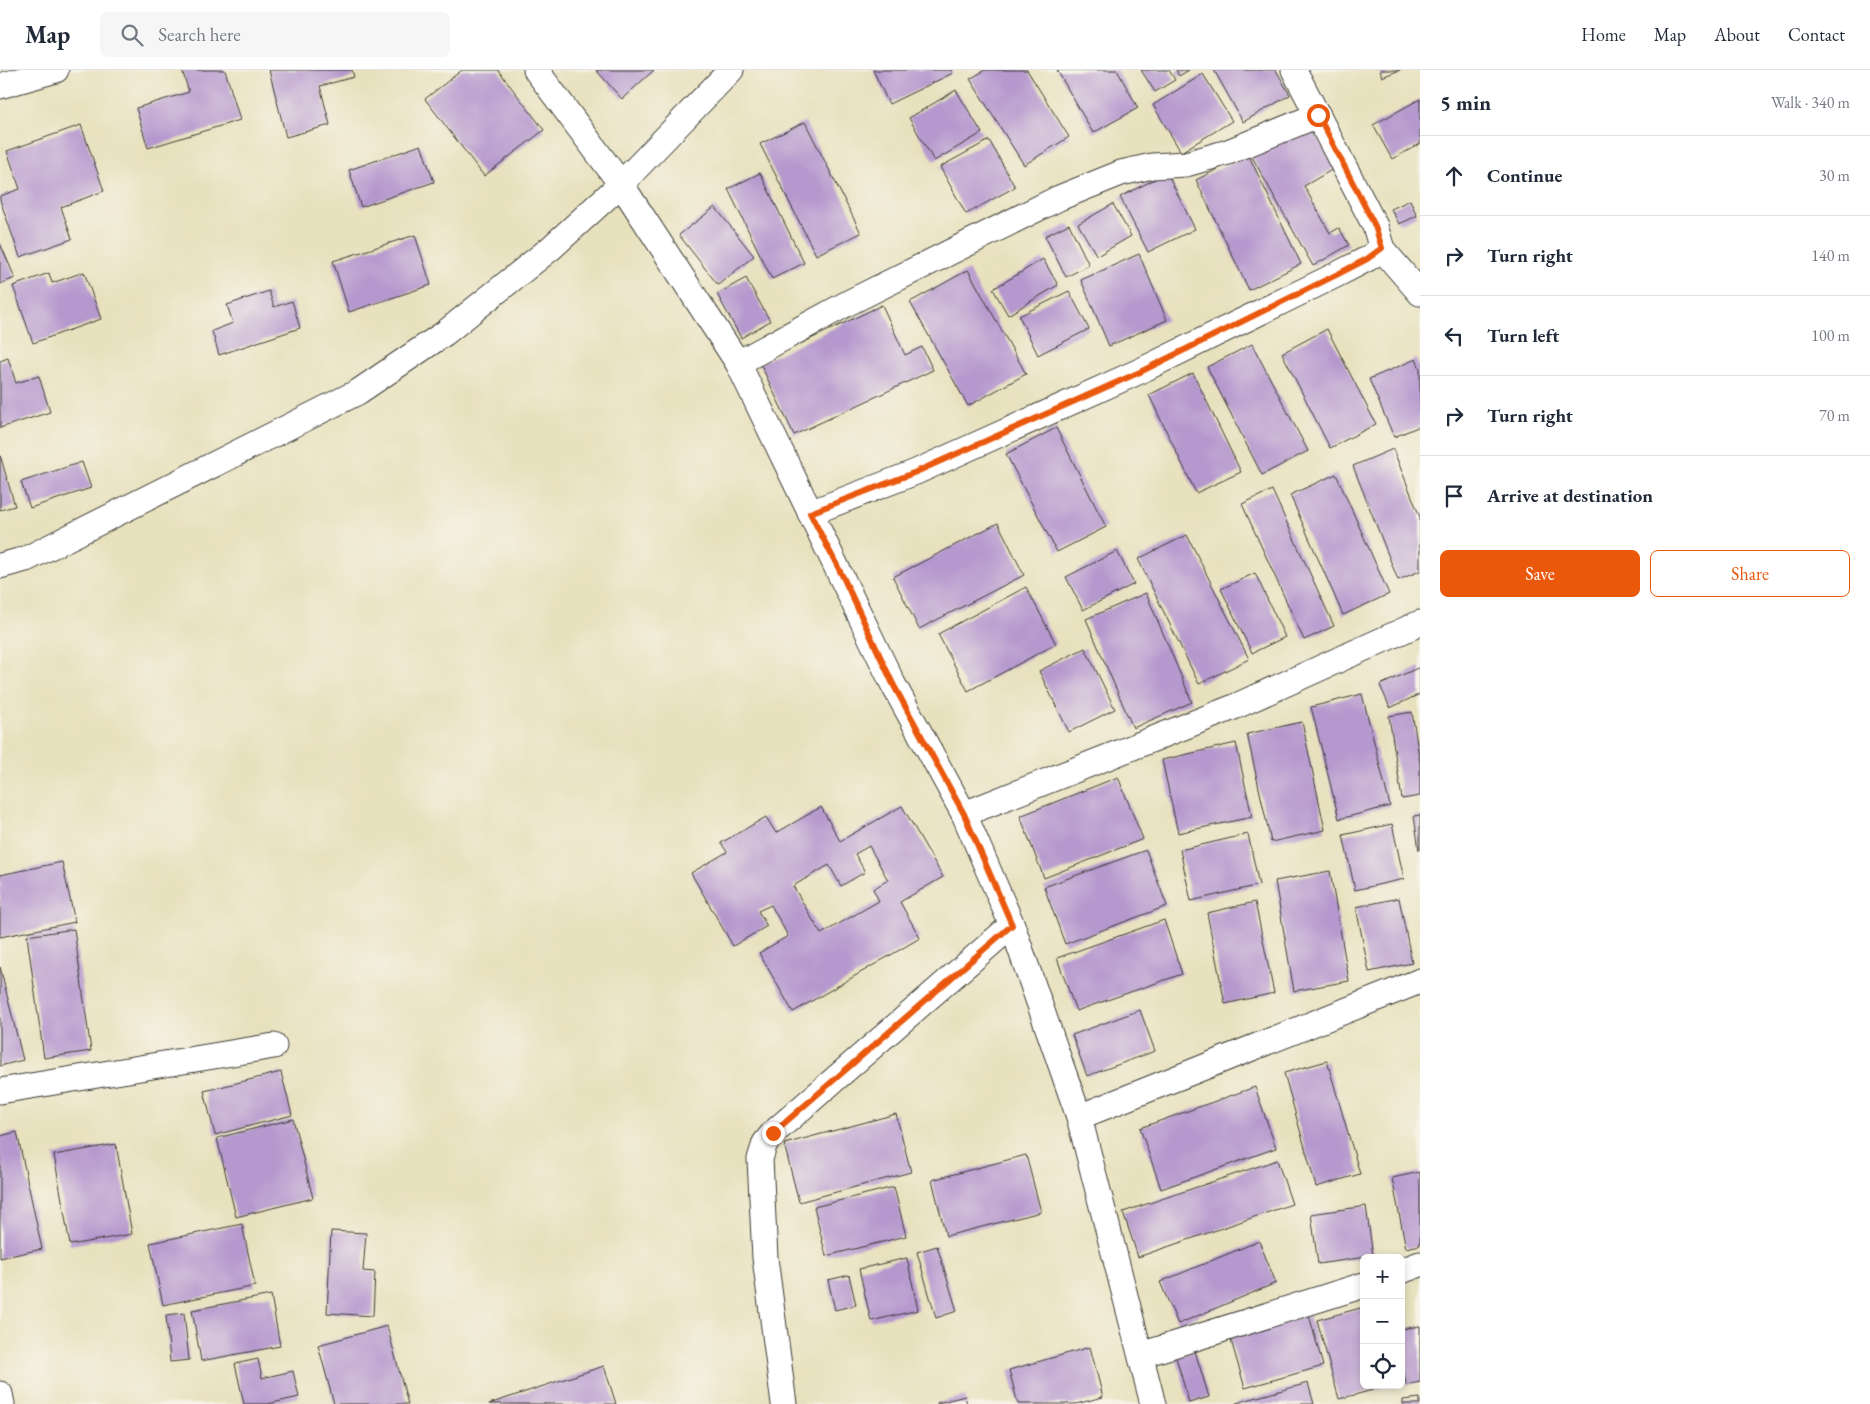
<!DOCTYPE html>
<html lang="en">
<head>
<meta charset="utf-8">
<style>
	:root { --surface:#fff; --page:#f6f6f7; --text:#1f2937; --muted:#747a83; --line:#e0e1e3; --accent:#ea580c }
	body { margin:0; font-family:"EB Garamond",serif; background:var(--page); color:var(--text) }
	.controls { position:absolute; right:15px; bottom:15px; display:grid; overflow:hidden; border-radius:8px; box-shadow:0 2px 8px #0003 }
	.controls button { width:45px; height:45px; display:grid; place-items:center; padding:0; border:0; border-bottom:1px solid var(--line); background:var(--surface); color:var(--text); font:25px sans-serif }
	.stop { position:absolute; width:15px; height:15px; margin:-11px; border:4px solid #ea580c; border-radius:50%; background:#fff }
	.stop.end { background:#ea580c; border-color:#fff; box-shadow:0 1px 5px #0008 }
	.list { margin:0; padding:0; list-style:none }
	h2 { display:flex; justify-content:space-between; align-items:center; height:65px; margin:0; padding:0 20px; font-size:21px }
	h2 small { font-size:16px; font-weight:400; color:var(--muted) }
	.list li { display:grid; grid-template-columns:32px 1fr auto; gap:15px; align-items:center; box-sizing:border-box; height:80px; padding:0 20px; border-top:1px solid var(--line) }
	.list b { display:block; font-size:19px; white-space:nowrap }
	.list em { font-size:16px; font-style:normal; color:var(--muted) }
	.actions { display:flex; gap:10px; padding:15px 20px }
	.actions a { flex:1; padding:11px 0; border:1px solid var(--accent); border-radius:8px; text-align:center; font-size:18px; color:var(--accent) }
	.actions .main { background:var(--accent); color:#fff }
	.icon { flex:none; width:28px; height:28px; fill:none; stroke:currentColor; stroke-width:2; stroke-linecap:round; stroke-linejoin:round }
	.map { position:relative; flex:none; width:1420px; height:1334px; overflow:hidden }
	header { display:flex; align-items:center; gap:30px; box-sizing:border-box; height:70px; padding:0 25px; background:var(--surface); border-bottom:1px solid var(--line) }
	header strong { font-size:24px }
	nav { display:flex; gap:28px; margin-inline-start:auto; font-size:18px }
	.search { width:350px; height:45px; background:var(--page); display:flex; align-items:center; gap:12px; box-sizing:border-box; padding:0 18px; border-radius:8px; color:var(--muted); font-size:19px }
	main { display:flex }
	aside { flex:1; background:var(--surface) }
	.map>svg:first-child { display:block }
	.building { fill:#b598ce; fill-rule:evenodd }
	.lines { fill:none; stroke-linecap:round; stroke-linejoin:round }
	.minor-casing { stroke:#3b3a34; stroke-width:27 }
	.minor { stroke:#fff; stroke-width:25 }
	.route { stroke:#ea580c; stroke-width:6 }
</style>
</head>
<body>
<header>
<strong>Map</strong>
<div class="search"><svg class="icon" aria-label="search" viewBox="0 0 24 24"><circle cx="10" cy="10" r="6"/><path d="M15 15l6 6"/></svg>Search here</div>
<nav><a>Home</a><a>Map</a><a>About</a><a>Contact</a></nav>
</header>
<main>
<div class="map">
<svg width="1420" height="1334" viewBox="0 0 1420 1334">
	<rect width="100%" height="100%" fill="#f7f3e8"/>
	<filter id="ink" filterUnits="userSpaceOnUse"><feTurbulence type="fractalNoise" baseFrequency=".02" numOctaves="2"/><feDisplacementMap in="SourceGraphic" scale="10" xChannelSelector="R" yChannelSelector="G"/><feConvolveMatrix kernelMatrix="1 2 1 2 8 2 1 2 1" color-interpolation-filters="sRGB"/></filter>
	<filter id="wash" filterUnits="userSpaceOnUse"><feTurbulence type="fractalNoise" baseFrequency=".0096" numOctaves="4" result="noise"/><feDisplacementMap in="SourceGraphic" scale="20" xChannelSelector="R" yChannelSelector="G"/><feGaussianBlur stdDeviation="1.12" result="paint"/><feColorMatrix in="noise" values="0 0 0 0 0 0 0 0 0 0 0 0 0 0 0 0 0 1.4 0 .05"/><feComposite in="paint" operator="in"/></filter>
	<g filter="url(#wash)">
		<rect width="100%" height="100%" fill="#e8e1be"/>
		<g id="blocks">
			<g class="building">
				<polygon points="182,0 225,0 240,50 148,78 136,38 189,22"/>
				<polygon points="269,0 352,0 354,7 320,16 330,55 286,67"/>
				<polygon points="462,0 498,0 544,60 484,106 425,29"/>
				<polygon points="596,0 654,0 622,29"/>
				<polygon points="873,0 951,0 953,3 889,34"/>
				<polygon points="985,0 1027,0 1069,67 1024,95 970,9"/>
				<polygon points="1057,0 1117,0 1138,38 1093,63"/>
				<polygon points="1141,0 1169,0 1175,10 1155,22"/>
				<polygon points="1176,0 1189,0 1179,6"/>
				<polygon points="1214,0 1276,0 1290,25 1243,52"/>
				<polygon points="1380,0 1400,0 1382,7"/>
				<polygon points="1203,4 1232,51 1181,82 1153,35"/>
				<polygon points="956,20 982,63 934,91 909,48"/>
				<polygon points="1420,29 1420,74 1392,89 1373,55"/>
				<polygon points="805,52 861,163 816,185 760,74"/>
				<polygon points="1309,52 1335,98 1304,116 1330,163 1339,158 1349,175 1313,196 1251,85"/>
				<polygon points="81,55 104,121 61,137 72,169 20,187 0,130 0,126 20,119 7,81"/>
				<polygon points="989,70 1015,117 966,144 940,97"/>
				<polygon points="421,75 434,112 361,137 349,100"/>
				<polygon points="1248,84 1301,194 1249,220 1196,110"/>
				<polygon points="760,103 804,193 772,209 728,119"/>
				<polygon points="1167,103 1195,159 1148,182 1120,127"/>
				<polygon points="1410,130 1417,146 1399,154 1391,139"/>
				<polygon points="1113,134 1131,166 1097,186 1078,154"/>
				<polygon points="715,137 754,186 718,215 679,165"/>
				<polygon points="1069,154 1089,195 1066,207 1045,166"/>
				<polygon points="415,165 431,215 349,242 333,191"/>
				<polygon points="0,173 15,208 0,214"/>
				<polygon points="1139,184 1167,250 1109,276 1081,210"/>
				<polygon points="1043,189 1058,215 1008,245 993,219"/>
				<polygon points="968,200 1026,304 968,336 910,232"/>
				<polygon points="84,202 101,249 33,273 13,216 49,203 52,213"/>
				<polygon points="746,208 770,251 741,268 717,224"/>
				<polygon points="269,221 274,237 292,231 300,258 219,285 212,261 233,253 227,235"/>
				<polygon points="1069,221 1089,259 1038,285 1019,246"/>
				<polygon points="882,235 905,285 922,277 933,300 794,365 760,293"/>
				<polygon points="1327,259 1376,354 1330,378 1282,283"/>
				<polygon points="1252,274 1308,381 1262,405 1207,297"/>
				<polygon points="8,288 16,313 39,306 50,342 0,358 0,291"/>
				<polygon points="1416,289 1420,299 1420,356 1394,367 1369,309"/>
				<polygon points="1193,303 1241,402 1196,423 1149,325"/>
				<polygon points="1056,358 1106,457 1057,482 1006,384"/>
				<polygon points="1393,379 1420,447 1420,501 1398,510 1353,396"/>
				<polygon points="0,385 15,436 0,440"/>
				<polygon points="82,392 91,418 30,438 21,412"/>
				<polygon points="1336,404 1389,524 1343,545 1290,425"/>
				<polygon points="1272,420 1334,556 1304,570 1242,434"/>
				<polygon points="998,453 1024,505 919,559 893,507"/>
				<polygon points="1187,465 1249,589 1199,614 1138,489"/>
				<polygon points="1117,481 1134,514 1083,540 1066,507"/>
				<polygon points="1255,503 1285,567 1252,583 1221,519"/>
				<polygon points="1026,517 1056,574 968,621 938,564"/>
				<polygon points="1146,523 1192,632 1133,658 1086,549"/>
				<polygon points="1085,578 1115,639 1069,662 1039,601"/>
				<polygon points="1420,597 1420,624 1390,638 1380,615"/>
				<polygon points="1362,624 1390,736 1339,749 1311,637"/>
				<polygon points="1412,642 1420,693 1420,726 1402,729 1389,646"/>
				<polygon points="1302,652 1325,760 1271,772 1247,664"/>
				<polygon points="1236,673 1252,747 1178,763 1162,690"/>
				<polygon points="1118,707 1143,769 1044,808 1020,746"/>
				<path d="M902 736 943 807 900 832 920 868 793 942 759 883 788 866 771 835 758 841 767 856 733 876 691 803 727 782 721 773 766 747 776 763 821 737 840 771ZM869 776 888 810 873 819 879 831 821 864 793 816 829 795 841 816 865 802 855 784Z"/>
				<polygon points="1420,745 1420,780 1419,780 1414,746"/>
				<polygon points="1392,754 1404,809 1355,820 1343,765"/>
				<polygon points="1248,764 1259,815 1191,831 1180,780"/>
				<polygon points="1146,780 1167,836 1065,874 1044,817"/>
				<polygon points="62,792 75,852 0,867 0,805"/>
				<polygon points="1330,801 1349,911 1294,921 1275,811"/>
				<polygon points="1399,828 1412,893 1369,902 1356,837"/>
				<polygon points="1255,832 1274,923 1225,934 1207,843"/>
				<polygon points="1164,850 1182,904 1076,941 1057,888"/>
				<polygon points="74,859 91,981 44,988 27,866"/>
				<polygon points="0,897 23,990 0,996"/>
				<polygon points="1140,940 1155,981 1087,1006 1072,965"/>
				<polygon points="1327,991 1360,1104 1316,1117 1284,1003"/>
				<polygon points="281,1002 292,1045 215,1065 204,1021"/>
				<polygon points="1255,1017 1276,1078 1161,1119 1140,1058"/>
				<polygon points="896,1044 911,1102 799,1132 784,1074"/>
				<polygon points="293,1049 313,1128 236,1147 217,1068"/>
				<polygon points="17,1062 42,1179 0,1188 0,1066"/>
				<polygon points="116,1074 132,1164 70,1175 54,1085"/>
				<polygon points="1026,1085 1041,1142 946,1166 932,1110"/>
				<polygon points="1277,1090 1292,1134 1138,1187 1123,1142"/>
				<polygon points="1420,1102 1420,1175 1406,1178 1392,1108"/>
				<polygon points="894,1117 906,1166 826,1186 814,1137"/>
				<polygon points="1366,1136 1373,1186 1318,1194 1311,1144"/>
				<polygon points="242,1154 255,1216 163,1235 150,1173"/>
				<polygon points="331,1161 366,1163 363,1201 375,1202 373,1246 327,1243"/>
				<polygon points="1259,1171 1276,1213 1178,1254 1160,1212"/>
				<polygon points="937,1176 957,1241 936,1248 917,1182"/>
				<polygon points="907,1188 918,1240 871,1251 859,1199"/>
				<polygon points="849,1205 856,1235 835,1240 828,1210"/>
				<polygon points="271,1225 280,1276 201,1291 192,1240"/>
				<polygon points="1364,1237 1364,1315 1388,1316 1339,1329 1317,1250"/>
				<polygon points="184,1243 189,1290 170,1292 166,1245"/>
				<polygon points="1309,1245 1323,1296 1245,1318 1230,1267"/>
				<polygon points="387,1256 408,1334 334,1334 318,1275"/>
				<polygon points="1420,1256 1420,1312 1406,1315 1401,1285 1401,1259"/>
				<polygon points="1090,1277 1103,1327 1076,1334 1018,1334 1009,1300"/>
				<polygon points="1195,1281 1209,1327 1189,1333 1176,1287"/>
				<polygon points="258,1289 262,1308 293,1301 299,1327 268,1334 244,1334 235,1294"/>
				<polygon points="604,1296 616,1334 489,1334"/>
				<polygon points="1308,1313 1314,1334 1236,1334 1236,1333"/>
				<polygon points="965,1326 967,1334 937,1334 937,1333"/>
				<polygon points="1420,1328 1420,1334 1403,1334 1403,1330"/>
			</g>
		</g>
	</g>
	<g filter="url(#ink)">
		<use href="#blocks" fill-opacity="0" stroke="#3b3a34" stroke-width="1"/>
		<g class="lines">
			<defs>
				<g id="minor">
					<polyline points="536,0 621,114 738,293 893,614 964,744 1012,855 1079,1047 1153,1334"/>
					<polyline points="1294,0 1375,156 1382,179 1420,223"/>
					<polyline points="0,16 56,0"/>
					<polyline points="738,293 848,233 1059,128 1121,103 1152,96 1186,94 1228,82 1318,45"/>
					<polyline points="810,443 916,402 1140,301 1338,204 1367,189 1382,179"/>
					<polyline points="0,496 26,489 358,322 445,263 551,178 621,114 731,0"/>
					<polyline points="964,744 1234,637 1420,553"/>
					<polyline points="0,1021 274,976"/>
					<polyline points="1079,1047 1420,911"/>
					<polyline points="1401,1201 1420,1194"/>
					<polyline points="1141,1285 1364,1215"/>
					<polyline points="0,1324 2,1334"/>
					<polyline points="784,1334 765,1188 760,1089 765,1073 773,1063 1012,855"/>
				</g>
			</defs>
			<use href="#minor" class="minor-casing"/>
			<use href="#minor" class="minor"/>
		</g>
	</g>
	<g class="lines" filter="url(#ink)">
		<polyline class="route" points="773,1063 1012,855 964,744 893,614 843,507 810,443 916,402 1140,302 1338,204 1367,189 1382,178 1375,156 1318,45"/>
	</g>
</svg>
<div class="controls">
<button>+</button>
<button>−</button>
<button><svg class="icon" aria-label="locate" viewBox="0 0 24 24"><circle cx="12" cy="12" r="6"/><path d="M12 2v4M12 18v4M2 12h4M18 12h4"/></svg></button>
</div>
<div class="stop" style="left:1318px;top:45px"></div>
<div class="stop end" style="left:773px;top:1063px"></div>
</div>
<aside>
<h2>5 min<small>Walk · 340 m</small></h2>
<ul class="list">
<li><svg class="icon" aria-label="ahead" viewBox="0 0 24 24"><path d="M12 20V5M6 11l6-6 6 6"/></svg><div><b>Continue</b></div><em>30 m</em></li>
<li><svg class="icon" aria-label="right" viewBox="0 0 24 24"><path d="M7 20v-9h11M14 6l5 5-5 5"/></svg><div><b>Turn right</b></div><em>140 m</em></li>
<li><svg class="icon" aria-label="left" viewBox="0 0 24 24"><path d="M17 20v-9H6M10 6l-5 5 5 5"/></svg><div><b>Turn left</b></div><em>100 m</em></li>
<li><svg class="icon" aria-label="right" viewBox="0 0 24 24"><path d="M7 20v-9h11M14 6l5 5-5 5"/></svg><div><b>Turn right</b></div><em>70 m</em></li>
<li><svg class="icon" aria-label="arrive" viewBox="0 0 24 24"><path d="M6 21V4h12l-3 4 3 4H6"/></svg><div><b>Arrive at destination</b></div></li>
</ul>
<div class="actions"><a class="main">Save</a><a>Share</a></div>
</aside>
</main>
</body>
</html>
